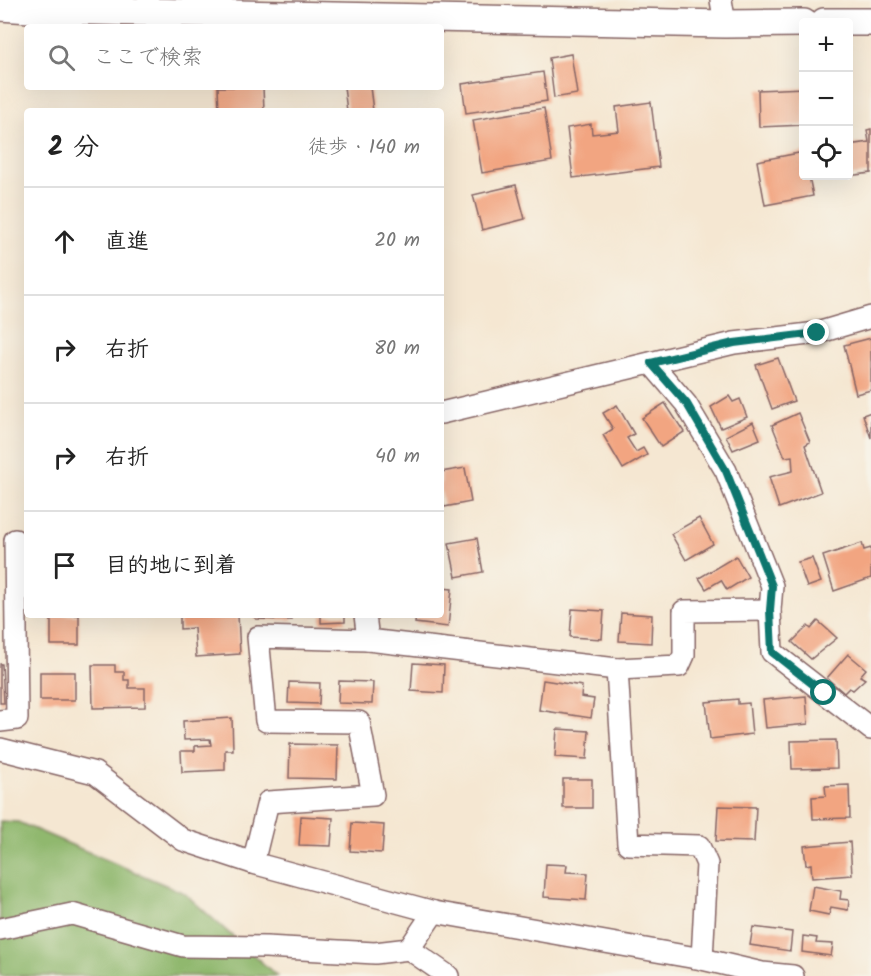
<!DOCTYPE html>
<html lang="ja">
<head>
<meta charset="utf-8">
<style>
	:root { --surface:#fff; --page:#f6f6f6; --text:#222; --muted:#767676; --line:#e0e0e0 }
	body { margin:0; font-family:Kalam,"Klee One",sans-serif; background:var(--page); color:var(--text) }
	.controls { position:absolute; right:18px; top:18px; display:grid; overflow:hidden; border-radius:6px; box-shadow:0 6px 24px #0002 }
	.controls button { width:54px; height:54px; display:grid; place-items:center; padding:0; border:0; border-bottom:2px solid var(--line); background:var(--surface); color:var(--text); font:30px sans-serif }
	.stop { position:absolute; width:18px; height:18px; margin:-14px; border:4px solid #0f766e; border-radius:50%; background:#fff }
	.stop.end { background:#0f766e; border-color:#fff; box-shadow:0 2px 6px #0008 }
	.list { margin:0; padding:0; list-style:none }
	h2 { display:flex; justify-content:space-between; align-items:center; height:78px; margin:0; padding:0 24px; font-size:26px }
	h2 small { font-size:20px; font-weight:400; color:var(--muted) }
	.list li { display:grid; grid-template-columns:39px 1fr auto; gap:18px; align-items:center; box-sizing:border-box; height:108px; padding:0 24px; border-top:2px solid var(--line) }
	.list b { display:block; font-size:22px; white-space:nowrap }
	.list em { font-size:20px; font-style:normal; color:var(--muted) }
	.icon { flex:none; width:33px; height:33px; fill:none; stroke:currentColor; stroke-width:2; stroke-linecap:round; stroke-linejoin:round }
	.map { position:relative; flex:none; width:871px; height:976px; overflow:hidden }
	.search { position:absolute; background:var(--surface); box-shadow:0 6px 24px #0002; left:24px; top:24px; width:420px; height:66px; display:flex; align-items:center; gap:15px; box-sizing:border-box; padding:0 21px; border-radius:6px; color:var(--muted); font-size:22px }
	.panel { position:absolute; background:var(--surface); box-shadow:0 6px 24px #0002; left:24px; top:108px; width:420px; height:510px; border-radius:6px }
	.map>svg:first-child { display:block }
	.forest { fill:#90b86e; stroke:#6d6c4c; stroke-width:1.5 }
	.building { fill:#f2a581 }
	.lines { fill:none; stroke-linecap:round; stroke-linejoin:round }
	.minor-casing { stroke:#866565; stroke-width:24 }
	.tertiary-casing { stroke:#866565; stroke-width:30 }
	.minor { stroke:#fff; stroke-width:21 }
	.tertiary { stroke:#fff; stroke-width:27 }
	.route { stroke:#0f766e; stroke-width:8 }
</style>
</head>
<body>
<div class="map">
<svg width="871" height="976" viewBox="0 0 871 976">
	<rect width="100%" height="100%" fill="#f7f3e8"/>
	<filter id="ink" filterUnits="userSpaceOnUse"><feTurbulence type="fractalNoise" baseFrequency=".0167" numOctaves="2"/><feDisplacementMap in="SourceGraphic" scale="12" xChannelSelector="R" yChannelSelector="G"/><feConvolveMatrix kernelMatrix="1 2 1 2 8 2 1 2 1" color-interpolation-filters="sRGB"/></filter>
	<filter id="wash" filterUnits="userSpaceOnUse"><feTurbulence type="fractalNoise" baseFrequency=".008" numOctaves="4" result="noise"/><feDisplacementMap in="SourceGraphic" scale="24" xChannelSelector="R" yChannelSelector="G"/><feGaussianBlur stdDeviation="1.35" result="paint"/><feColorMatrix in="noise" values="0 0 0 0 0 0 0 0 0 0 0 0 0 0 0 0 0 1.4 0 .05"/><feComposite in="paint" operator="in"/></filter>
	<g filter="url(#wash)">
		<rect width="100%" height="100%" fill="#f5e7d2"/>
		<polygon class="forest" points="0,821 18,822 184,893 277,976 0,976"/>
		<g id="blocks">
			<g class="building">
				<polygon points="571,54 577,94 554,98 549,58"/>
				<polygon points="543,72 547,101 466,113 462,84"/>
				<polygon points="218,87 263,87 264,111 219,111"/>
				<polygon points="344,87 370,87 373,111 347,111"/>
				<polygon points="804,88 804,125 759,127 758,90"/>
				<polygon points="651,102 659,167 573,178 567,128 591,124 592,134 619,131 616,107"/>
				<polygon points="544,108 552,161 482,173 473,120"/>
				<polygon points="871,129 871,173 848,176 848,145 869,142 867,130"/>
				<polygon points="804,152 804,176 809,176 813,196 765,205 757,161"/>
				<polygon points="516,185 525,219 482,230 473,195"/>
				<polygon points="871,338 871,390 856,394 844,345"/>
				<polygon points="778,358 794,401 772,409 756,365"/>
				<polygon points="729,396 733,402 740,399 747,417 721,428 711,407"/>
				<polygon points="665,403 684,432 661,447 642,418"/>
				<polygon points="617,405 634,434 627,438 636,452 643,448 647,455 623,469 603,435 613,429 603,413"/>
				<polygon points="871,412 871,438 863,415"/>
				<polygon points="798,413 810,442 805,445 821,492 779,508 769,477 793,471 792,456 785,457 772,425"/>
				<polygon points="753,422 760,439 733,450 726,436"/>
				<polygon points="465,468 471,502 444,507 441,490 441,472"/>
				<polygon points="699,518 713,544 686,560 671,534"/>
				<polygon points="477,538 483,572 456,577 449,543"/>
				<polygon points="862,543 864,550 871,548 871,578 834,591 823,556"/>
				<polygon points="736,556 748,577 727,590 721,580 706,589 699,578"/>
				<polygon points="812,558 821,582 807,587 798,562"/>
				<polygon points="441,588 452,589 448,627 415,623 416,615 441,615"/>
				<polygon points="572,609 604,611 602,639 570,637"/>
				<polygon points="621,613 652,615 651,643 619,641"/>
				<rect x="51" y="615" width="28" height="30"/>
				<polygon points="180,615 238,615 240,654 196,657 194,628 180,629"/>
				<polygon points="252,615 292,615 292,620 256,619"/>
				<polygon points="321,615 345,615 345,622 321,623"/>
				<polygon points="818,621 837,638 811,659 792,642 808,626 811,629"/>
				<polygon points="848,654 866,669 860,676 865,679 853,690 849,688 844,693 827,678"/>
				<polygon points="413,663 444,665 443,693 411,691"/>
				<polygon points="0,664 2,664 4,703 0,703"/>
				<polygon points="92,665 115,665 115,672 124,672 124,680 129,680 129,688 145,688 145,707 93,708"/>
				<rect x="40" y="672" width="35" height="28"/>
				<polygon points="543,680 582,686 581,697 594,699 591,718 539,710"/>
				<polygon points="339,681 373,682 372,704 338,703"/>
				<polygon points="289,682 320,683 319,704 288,703"/>
				<polygon points="806,696 808,724 766,728 763,700"/>
				<polygon points="738,699 738,704 749,703 752,734 710,739 706,702"/>
				<polygon points="232,718 233,750 225,750 225,770 182,772 181,751 195,751 195,746 211,745 210,739 184,740 183,721"/>
				<polygon points="557,729 589,731 587,759 555,757"/>
				<polygon points="836,740 837,768 792,769 791,741"/>
				<polygon points="290,744 338,745 337,779 289,778"/>
				<rect x="563" y="779" width="29" height="29"/>
				<polygon points="849,785 850,818 813,819 812,797 826,796 825,786"/>
				<polygon points="718,806 756,807 754,842 716,841"/>
				<polygon points="301,816 333,818 331,846 299,845"/>
				<polygon points="352,823 384,825 382,853 350,851"/>
				<polygon points="850,842 852,875 812,878 811,864 806,865 804,846"/>
				<polygon points="546,864 567,865 566,872 588,873 586,900 544,897"/>
				<polygon points="813,886 841,891 840,899 849,900 848,910 831,907 829,915 809,911"/>
				<polygon points="753,927 792,932 790,951 750,945"/>
				<polygon points="803,936 817,938 816,943 833,944 831,956 802,952"/>
			</g>
		</g>
	</g>
	<g filter="url(#ink)">
		<use href="#blocks" fill-opacity="0" stroke="#866565" stroke-width="1.5"/>
		<g class="lines">
			<defs>
				<g id="minor">
					<polyline points="721,0 725,24"/>
					<polyline points="651,363 686,404 726,471 772,586 770,610 772,652 871,729"/>
					<polyline points="441,413 734,343 817,333 871,317"/>
					<polyline points="365,615 368,640 617,669"/>
					<polyline points="0,721 17,719 15,540"/>
					<polyline points="0,749 95,773 183,840 253,863 434,912 702,959 762,973 793,976"/>
					<polyline points="253,863 268,802 373,795 359,722 266,721 258,637 368,640"/>
					<polyline points="0,929 72,914 183,946 266,947 375,953 409,949 434,912"/>
					<polyline points="409,949 448,976"/>
					<polyline points="702,959 707,864 699,846 628,844 617,669 679,666 684,655 684,611 770,610"/>
				</g>
				<g id="tertiary">
					<polyline points="0,7 45,10 725,24 804,23"/>
					<polyline points="824,22 871,22"/>
				</g>
			</defs>
			<use href="#minor" class="minor-casing"/>
			<use href="#tertiary" class="tertiary-casing"/>
			<use href="#minor" class="minor"/>
			<use href="#tertiary" class="tertiary"/>
		</g>
	</g>
	<g class="lines" filter="url(#ink)">
		<polyline class="route" points="817,333 734,343 651,363 687,404 726,471 772,586 770,610 772,652 824,693"/>
	</g>
</svg>
<div class="controls">
<button>+</button>
<button>−</button>
<button><svg class="icon" aria-label="locate" viewBox="0 0 24 24"><circle cx="12" cy="12" r="6"/><path d="M12 2v4M12 18v4M2 12h4M18 12h4"/></svg></button>
</div>
<div class="stop" style="left:824px;top:693px"></div>
<div class="stop end" style="left:817px;top:333px"></div>
<div class="search"><svg class="icon" aria-label="search" viewBox="0 0 24 24"><circle cx="10" cy="10" r="6"/><path d="M15 15l6 6"/></svg>ここで検索</div>
<section class="panel">
<h2>2 分<small>徒歩 · 140 m</small></h2>
<ul class="list">
<li><svg class="icon" aria-label="ahead" viewBox="0 0 24 24"><path d="M12 20V5M6 11l6-6 6 6"/></svg><div><b>直進</b></div><em>20 m</em></li>
<li><svg class="icon" aria-label="right" viewBox="0 0 24 24"><path d="M7 20v-9h11M14 6l5 5-5 5"/></svg><div><b>右折</b></div><em>80 m</em></li>
<li><svg class="icon" aria-label="right" viewBox="0 0 24 24"><path d="M7 20v-9h11M14 6l5 5-5 5"/></svg><div><b>右折</b></div><em>40 m</em></li>
<li><svg class="icon" aria-label="arrive" viewBox="0 0 24 24"><path d="M6 21V4h12l-3 4 3 4H6"/></svg><div><b>目的地に到着</b></div></li>
</ul>
</section>
</div>
</body>
</html>
